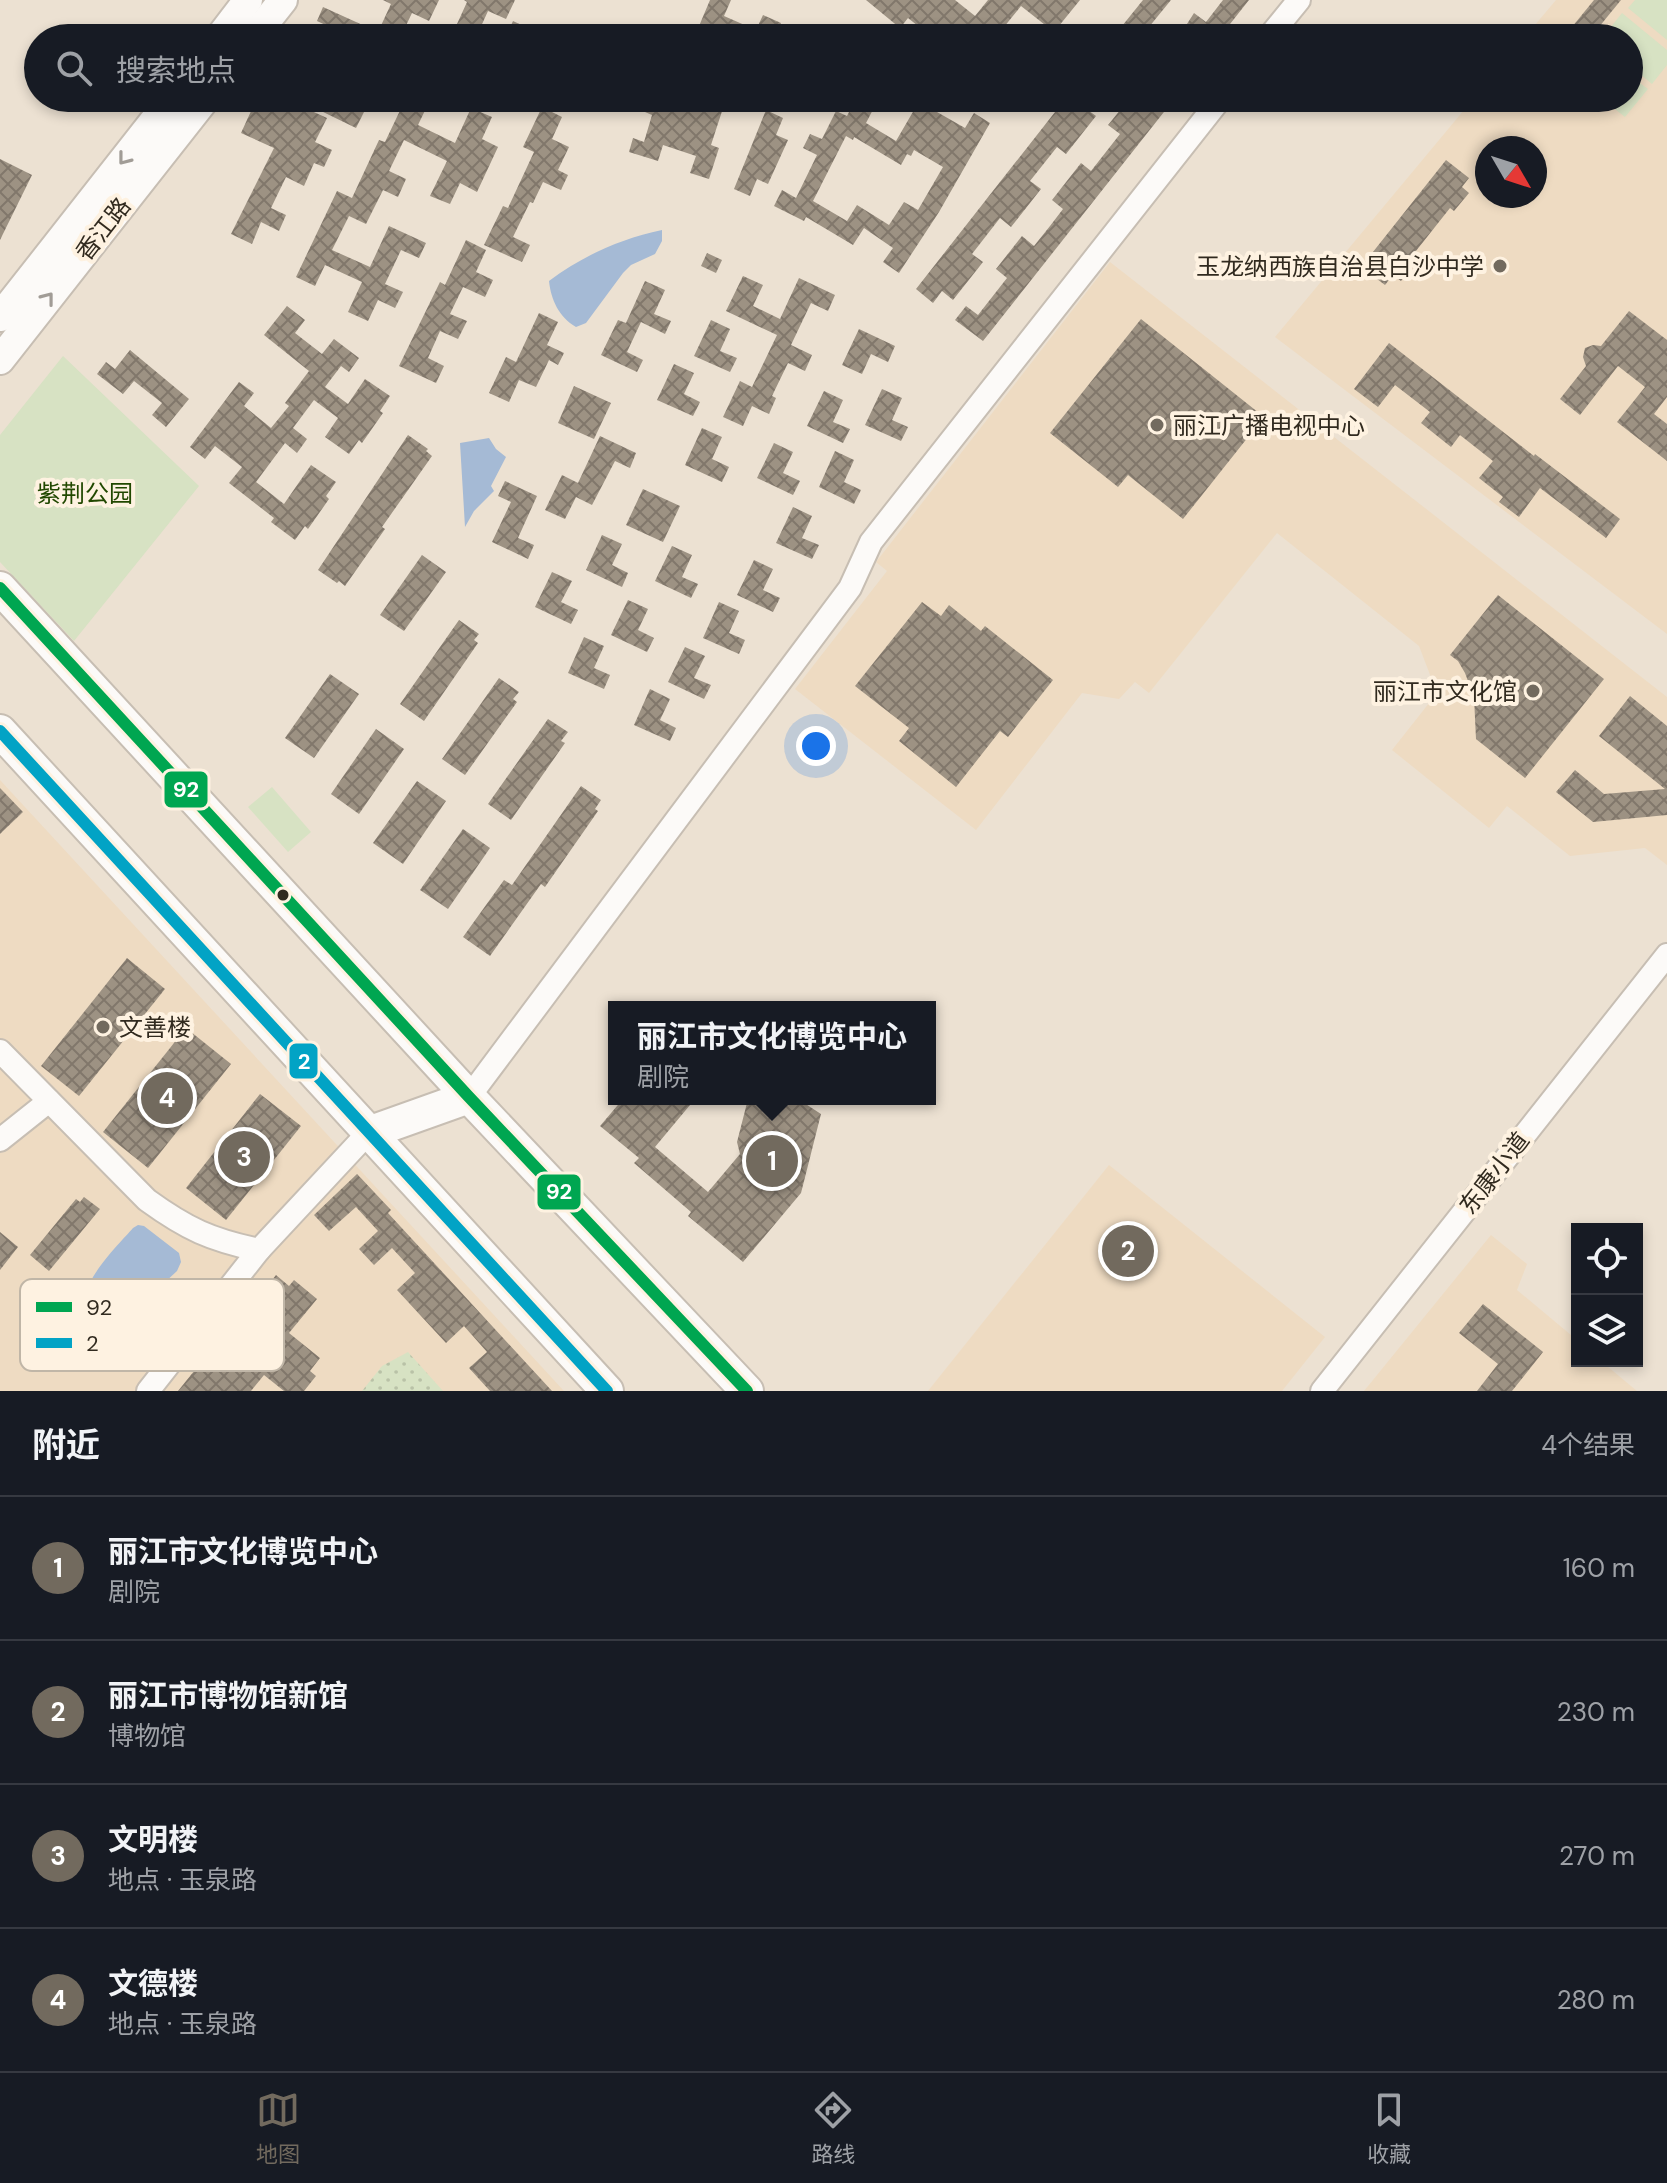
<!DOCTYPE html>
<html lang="zh">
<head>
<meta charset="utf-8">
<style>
	:root { --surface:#171b24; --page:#20242c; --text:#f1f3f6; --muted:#9ea1a6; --line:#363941; --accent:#726a5e }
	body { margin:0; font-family:"DM Sans","Noto Sans SC",sans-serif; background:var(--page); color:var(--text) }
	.controls { position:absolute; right:24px; bottom:24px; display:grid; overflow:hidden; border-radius:0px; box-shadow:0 4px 12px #0003 }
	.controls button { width:72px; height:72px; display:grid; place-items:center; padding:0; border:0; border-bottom:2px solid var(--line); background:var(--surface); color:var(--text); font:40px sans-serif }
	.compass { position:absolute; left:1475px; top:136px; width:72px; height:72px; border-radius:50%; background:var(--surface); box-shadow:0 4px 12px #0003; rotate:129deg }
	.you { position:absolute; left:816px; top:746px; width:28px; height:28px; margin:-20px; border:6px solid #fff; border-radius:50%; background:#1a73e8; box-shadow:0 0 0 12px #1a73e833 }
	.badge { display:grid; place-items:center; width:52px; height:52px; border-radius:50%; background:var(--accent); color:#fff; font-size:26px; font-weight:700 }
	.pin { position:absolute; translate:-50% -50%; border:4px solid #fff; box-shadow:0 2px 8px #0006 }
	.popup { position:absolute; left:608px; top:1001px; width:328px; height:104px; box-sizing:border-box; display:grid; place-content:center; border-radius:0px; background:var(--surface); filter:drop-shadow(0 2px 6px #0005); font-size:26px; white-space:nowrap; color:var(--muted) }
	.popup b { font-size:30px; color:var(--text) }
	.popup::after { content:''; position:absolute; left:50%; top:100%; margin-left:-16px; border:16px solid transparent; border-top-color:var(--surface) }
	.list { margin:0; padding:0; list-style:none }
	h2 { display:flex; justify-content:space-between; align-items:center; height:104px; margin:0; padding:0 32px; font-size:34px }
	h2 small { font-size:26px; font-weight:400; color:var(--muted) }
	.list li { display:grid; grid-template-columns:52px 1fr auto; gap:24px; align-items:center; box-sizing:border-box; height:144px; padding:0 32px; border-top:2px solid var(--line) }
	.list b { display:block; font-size:30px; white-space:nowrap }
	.list p { margin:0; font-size:26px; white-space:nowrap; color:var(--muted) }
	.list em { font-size:26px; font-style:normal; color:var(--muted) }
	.icon { flex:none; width:44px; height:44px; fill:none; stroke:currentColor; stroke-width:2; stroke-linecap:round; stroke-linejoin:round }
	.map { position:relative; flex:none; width:1667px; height:1391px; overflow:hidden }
	.search { position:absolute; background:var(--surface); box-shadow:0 4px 12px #0003; left:24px; right:24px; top:24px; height:88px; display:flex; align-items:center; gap:20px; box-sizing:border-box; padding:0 28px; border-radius:44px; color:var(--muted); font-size:30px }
	.sheet { height:680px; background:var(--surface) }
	nav { display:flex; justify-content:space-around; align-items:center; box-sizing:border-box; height:112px; border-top:2px solid var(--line); background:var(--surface); font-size:22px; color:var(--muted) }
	nav a { display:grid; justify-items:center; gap:4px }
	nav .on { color:var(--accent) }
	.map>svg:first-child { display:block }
	.built { fill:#eedbc2; fill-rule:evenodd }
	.grass { fill:url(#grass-dots) }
	.park { fill:#d7e2c3 }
	.water { fill:#a5bad5 }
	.building { fill:url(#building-cross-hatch); fill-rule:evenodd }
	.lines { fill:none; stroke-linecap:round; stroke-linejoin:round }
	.minor-casing { stroke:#c7beb3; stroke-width:26 }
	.major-casing { stroke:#c7beb3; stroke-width:32 }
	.highway-casing { stroke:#c7beb3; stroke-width:36 }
	.minor { stroke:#fcfaf8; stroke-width:22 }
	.major { stroke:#fcfaf8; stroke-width:28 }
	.highway { stroke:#fcfaf8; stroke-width:32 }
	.bus-1-casing { stroke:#fef2e1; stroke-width:18 }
	.bus-2-casing { stroke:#fef2e1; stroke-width:18 }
	.bus-1 { stroke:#00a651; stroke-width:12 }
	.bus-2 { stroke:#02a3c5; stroke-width:12 }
	.oneway { stroke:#a19c96 }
	.poi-dot { fill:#726a5e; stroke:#fef2e1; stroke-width:3 }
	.bus-dot { fill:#312a1f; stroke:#fef2e1; stroke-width:3 }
	.labels { text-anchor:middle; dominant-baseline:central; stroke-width:8; stroke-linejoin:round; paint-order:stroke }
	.street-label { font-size:24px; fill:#312a1f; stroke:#fef2e1 }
	.poi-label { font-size:24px; fill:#312a1f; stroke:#fef2e1; text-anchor:end }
	.park-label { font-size:24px; fill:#214800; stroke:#fef2e1 }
	.key { fill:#fef2e1; stroke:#c0b6a7; stroke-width:2 }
	.key-label { font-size:22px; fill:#312a1f }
	.line-badge { stroke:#fef2e1; stroke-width:3 }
	.badge-label { font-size:22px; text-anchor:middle; font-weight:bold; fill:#fff }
</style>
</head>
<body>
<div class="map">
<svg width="1667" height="1391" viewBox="0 0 1667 1391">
	<defs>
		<pattern id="grass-dots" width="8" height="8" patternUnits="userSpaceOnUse" patternTransform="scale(2)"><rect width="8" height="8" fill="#d7e2c3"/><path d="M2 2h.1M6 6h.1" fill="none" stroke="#b9c2a7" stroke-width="1.8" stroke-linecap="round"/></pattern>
		<pattern id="building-cross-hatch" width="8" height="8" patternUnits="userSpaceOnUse" patternTransform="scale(2)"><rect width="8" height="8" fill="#9d9283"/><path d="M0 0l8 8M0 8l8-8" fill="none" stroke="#81776b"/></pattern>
	</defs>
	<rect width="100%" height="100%" fill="#ece1d2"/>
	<g class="built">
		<path d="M1556 0H1667V634L1275 337 1474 98H1629V38H1524ZM1487 148H1535V196H1487Z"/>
		<polygon points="1110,262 1667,697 1667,865 1645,848 1570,856 1507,806 1489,828 1392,750 1437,693 1419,646 1277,533 1149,693 1135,682 1119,699 1082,693 976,830 795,689 887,571 876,562"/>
		<polygon points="0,780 517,1340 564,1391 0,1391"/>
		<polygon points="1109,1165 1325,1337 1282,1391 928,1391"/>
		<polygon points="1491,1235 1527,1264 1517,1290 1577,1340 1577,1361 1601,1361 1637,1391 1364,1391"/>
	</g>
	<polygon class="grass" points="408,1352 443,1391 362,1391 382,1366"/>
	<g class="park">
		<polygon points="1635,0 1667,0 1667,40 1628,8"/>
		<polygon points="1622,13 1667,50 1667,65 1652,84 1629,65 1629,38 1602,38"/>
		<polygon points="1629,75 1648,89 1625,117 1601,98 1629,98"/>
		<polygon points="63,356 199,486 74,641 0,562 0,435"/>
		<polygon points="272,787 311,832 288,852 248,807"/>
	</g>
	<g class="water">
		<path d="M662 230V241L655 254 631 265 623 273 586 323 576 327C559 317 551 300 549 281 584 255 620 239 662 230Z"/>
		<polygon points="489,438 496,449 506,457 491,486 494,491 474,511 465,527 460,443"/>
		<path d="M138 1225 144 1226 179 1253 181 1262 177 1271 151 1295 126 1325 117 1328C108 1321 94 1313 88 1303 77 1285 121 1242 133 1228Z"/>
	</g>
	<g class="building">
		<polygon points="383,0 439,0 429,21 412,13 400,38 353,38 317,21 323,7 378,32 391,4"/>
		<polygon points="464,0 515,0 506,19 488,11 478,33 457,24 467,2"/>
		<polygon points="710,0 731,0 724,16 756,30 763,15 781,23 775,38 694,38"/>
		<polygon points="866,0 955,0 975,16 988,0 1080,0 1054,32 1021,6 995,38 933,38 908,18 900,28"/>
		<polygon points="1143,0 1171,0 1140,38 1126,38 1118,31"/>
		<polygon points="1223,0 1249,0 1219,38 1178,38 1194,13 1206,22"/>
		<polygon points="1594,0 1621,0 1590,38 1563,38"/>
		<polygon points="513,21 549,38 505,38"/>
		<polygon points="257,98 283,98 327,118 315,142 332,150 324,167 314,163 304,186 286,177 271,208 286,215 279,231 261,222 252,244 231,234 274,148 241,133"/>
		<polygon points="325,98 350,98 348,102 365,110 356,128 319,110"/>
		<polygon points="406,98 431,98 418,125 455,143 471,108 492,117 482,139 498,147 477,192 460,183 450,204 430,196 447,161 404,140 389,171 406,179 398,197 383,190 366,224 349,216 332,250 370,267 389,226 426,243 419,258 401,250 385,284 403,292 395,308 378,300 368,321 348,312 362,282 325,265 315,286 296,277 337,191 352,198 379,140 385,142"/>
		<polygon points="650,98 670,98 669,101 701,111 706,98 725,102 711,145 719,148 709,179 690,173 696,156 663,145 658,161 629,152 633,138 644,142 652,115 645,112"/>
		<path d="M856 98H879L866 123 896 141 921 98H941L938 103 941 105 937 112 965 128 974 113 990 123 939 212 899 273 883 262 893 248 864 228 853 245 806 217 804 221 774 206 782 190 796 198 817 155 803 148 810 134 822 139 836 111 847 116ZM846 136 853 140 854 137 901 165 907 154 911 156 914 150 943 167 918 210 904 202 889 225 857 205 847 221 813 201Z"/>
		<polygon points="1066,98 1093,98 1085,108 1096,116 1066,154 1057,147 1030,181 1041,189 1011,227 1000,218 972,254 983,262 953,300 942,291 933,303 916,289"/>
		<polygon points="1130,98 1175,98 983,341 955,320 966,306 978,315 1007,278 996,269 1022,236 1034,246 1050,226 1063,209 1052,200 1081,163 1091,171 1120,134 1108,125"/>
		<polygon points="542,107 562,117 552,139 569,147 558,170 568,175 561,190 543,182 533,203 530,202 513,237 530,245 522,262 484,245 503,206 508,208 534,152 523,147"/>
		<polygon points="766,110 783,118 776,135 788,140 768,184 757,179 750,196 734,189"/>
		<polygon points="0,159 32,175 0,240"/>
		<polygon points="1446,160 1469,178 1462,187 1469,193 1454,211 1450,208 1412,256 1417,260 1401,281 1393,275 1385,285 1361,267"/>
		<polygon points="466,240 486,250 476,272 493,280 485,297 463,287 450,314 467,321 458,339 440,331 428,358 444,366 436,383 399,366 440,282 445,285"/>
		<polygon points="707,253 722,260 716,273 701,266"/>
		<polygon points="743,276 763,285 753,306 780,319 799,278 835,295 828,311 811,303 791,345 812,355 805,371 788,363 772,396 776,398 769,414 752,406 743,426 723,417 740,381 752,387 777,335 726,311"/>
		<polygon points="645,281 665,290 654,314 671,321 665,334 641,322 627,352 643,360 637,372 601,355 618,320 626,323"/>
		<polygon points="287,306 305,320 295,333 322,354 334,339 359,358 349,372 341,366 325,387 348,404 365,379 390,396 380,411 383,413 362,443 359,440 349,454 325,437 338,418 314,400 293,428 307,439 297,453 285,443 256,482 284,504 311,465 336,482 326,496 329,499 308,529 305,526 295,540 271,522 274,518 229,483 242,467 215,446 205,459 190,447 239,382 254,393 244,406 271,428 289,406 285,403 309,371 264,335"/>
		<polygon points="1629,311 1667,340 1667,397 1654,414 1667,424 1667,461 1617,422 1645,387 1618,366 1580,415 1560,399 1586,366 1583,357 1585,348 1593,345 1601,346"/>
		<polygon points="539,313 558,322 547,345 564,353 558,365 549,360 536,387 519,380 509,402 489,393 506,357 516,362"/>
		<polygon points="1141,319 1264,417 1183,519 1128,475 1118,487 1050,433"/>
		<polygon points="711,320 730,329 720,351 737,358 730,372 694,356"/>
		<polygon points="859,329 895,346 888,362 871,354 862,374 842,365"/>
		<polygon points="1389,343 1534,456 1535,454 1620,519 1606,538 1540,488 1519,517 1499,502 1503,497 1479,478 1493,461 1460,435 1451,447 1421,423 1430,412 1395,385 1378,407 1354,389"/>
		<polygon points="130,350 189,399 166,427 152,415 162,403 134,381 123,394 97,374 106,362 115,369"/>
		<polygon points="674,364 694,373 684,394 700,402 693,416 657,400"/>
		<polygon points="574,386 611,403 594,439 558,423"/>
		<polygon points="882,389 902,398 892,420 908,427 901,441 865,425"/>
		<polygon points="824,391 843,400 833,422 850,429 843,443 807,426"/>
		<polygon points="702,428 722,437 712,459 729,467 722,482 685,465"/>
		<polygon points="408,435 428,449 426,451 432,456 382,527 385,529 345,586 339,581 337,583 318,570"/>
		<polygon points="600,436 636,453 630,468 615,461 592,505 576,497 565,519 545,510 562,475 578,483"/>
		<polygon points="774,443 793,452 783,473 800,481 793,495 757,478"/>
		<polygon points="835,451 854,460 844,482 861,490 854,504 819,487"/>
		<polygon points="505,481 537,496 518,538 534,545 528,559 492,542 511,502 498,496"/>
		<polygon points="643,489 680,506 663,542 626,525"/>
		<polygon points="793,507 812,516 802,538 819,545 812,559 776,543"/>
		<polygon points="602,535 622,544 612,565 628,573 622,587 586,570"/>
		<polygon points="672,546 692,555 682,577 698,584 691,598 655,581"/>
		<polygon points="422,555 446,572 404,631 380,615"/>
		<polygon points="754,560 773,569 763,590 780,598 773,612 737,595"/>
		<polygon points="552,572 572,581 561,602 578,610 571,624 535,607"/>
		<polygon points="1498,595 1604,679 1525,778 1476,739 1474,697 1465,673 1458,661 1450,655"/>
		<polygon points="628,600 648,609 638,630 654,638 647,652 611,635"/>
		<polygon points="719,602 739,611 729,633 745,640 739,654 703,638"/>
		<polygon points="922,602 941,616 949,605 981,631 985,626 1053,680 1008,737 1000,731 956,787 899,741 909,728 855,686"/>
		<polygon points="459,620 479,634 474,640 478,643 424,721 400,704"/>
		<polygon points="584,637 604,646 594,668 610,675 604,689 568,673"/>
		<polygon points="685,647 705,656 694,678 711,685 704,699 668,682"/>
		<polygon points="330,674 359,694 314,758 285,738"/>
		<polygon points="499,678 519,692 513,699 517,702 465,775 442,759"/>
		<polygon points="650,689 670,699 660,720 676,728 670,741 634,725"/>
		<polygon points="1630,696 1667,726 1667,815 1593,822 1556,792 1575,770 1604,794 1665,789 1599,736"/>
		<polygon points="548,719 568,732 561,741 565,743 511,820 488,804"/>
		<polygon points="376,729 404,749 359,814 331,794"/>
		<polygon points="417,781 446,801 403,864 373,843"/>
		<polygon points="581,786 601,800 595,809 598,811 545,887 541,884 490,956 463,937 504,880 512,885"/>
		<polygon points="0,788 23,812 0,834"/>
		<polygon points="463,829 490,848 448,909 420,890"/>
		<polygon points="127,958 165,989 79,1096 41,1066"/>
		<polygon points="186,1028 231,1064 148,1168 103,1132"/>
		<polygon points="260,1094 301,1126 226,1220 186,1188"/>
		<polygon points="623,1099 695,1099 655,1147 708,1192 740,1154 737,1142 748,1099 798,1099 821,1114 801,1193 743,1262 688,1216 691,1212 634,1163 639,1158 600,1126"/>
		<polygon points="357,1174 391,1210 388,1213 552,1391 490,1391 469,1368 487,1352 464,1326 446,1343 397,1290 415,1273 392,1248 374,1265 359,1249 378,1231 356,1207 329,1231 314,1215"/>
		<polygon points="84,1197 100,1209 49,1271 30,1255 76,1199 80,1202"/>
		<polygon points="0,1232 18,1247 0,1270"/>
		<polygon points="276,1275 289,1286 294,1280 317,1299 289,1333 320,1358 310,1371 316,1376 304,1391 284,1391 264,1375 251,1391 178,1391 215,1345 238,1363 258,1339 238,1323"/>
		<polygon points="1483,1304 1543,1352 1512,1391 1477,1391 1498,1364 1459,1333"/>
	</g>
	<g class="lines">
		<defs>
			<g id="minor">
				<polyline points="1268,38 1299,0"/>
				<path d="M0 1051 147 1200C187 1229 211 1240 259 1250"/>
				<polyline points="469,1097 850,588 871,542 1221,98"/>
				<polyline points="0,1140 49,1101"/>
				<polyline points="148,1391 259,1250 368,1133"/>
				<polyline points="1322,1391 1667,955"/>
			</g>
			<g id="major">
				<polyline points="219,38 248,0"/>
				<polyline points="253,38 283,0"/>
				<polyline points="0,317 172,98"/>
				<polyline points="0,360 206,98"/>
			</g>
			<g id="highway">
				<polyline points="0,588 469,1097 747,1391"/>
				<polyline points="0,731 607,1391"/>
				<polyline points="368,1133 469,1097"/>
			</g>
		</defs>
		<use href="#minor" class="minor-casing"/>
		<use href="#major" class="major-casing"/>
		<use href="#highway" class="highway-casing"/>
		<use href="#minor" class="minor"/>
		<use href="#major" class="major"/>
		<use href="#highway" class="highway"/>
		<defs>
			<polyline id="bus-1" points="0,588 469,1097 747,1391"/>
			<polyline id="bus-2" points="0,731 607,1391"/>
		</defs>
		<use href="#bus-1" class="bus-1-casing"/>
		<use href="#bus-2" class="bus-2-casing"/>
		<use href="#bus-1" class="bus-1"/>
		<use href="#bus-2" class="bus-2"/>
	</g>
	<defs><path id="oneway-chevron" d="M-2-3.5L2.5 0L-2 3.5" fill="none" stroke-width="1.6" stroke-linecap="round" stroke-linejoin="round" transform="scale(2)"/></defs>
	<g class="oneway">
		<use href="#oneway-chevron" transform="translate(124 159) rotate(128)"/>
		<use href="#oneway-chevron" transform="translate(48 298) rotate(-52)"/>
	</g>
	<g class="poi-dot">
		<circle cx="1500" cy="266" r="8"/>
		<circle cx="1157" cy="425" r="8"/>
		<circle cx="1533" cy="691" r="8"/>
		<circle cx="103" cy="1027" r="8"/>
	</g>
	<circle class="bus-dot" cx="283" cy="895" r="7"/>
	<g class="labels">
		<g class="street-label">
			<text transform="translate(103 229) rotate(-52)">香江路</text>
			<text transform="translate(1494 1173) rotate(-52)">东康小道</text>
		</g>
		<g class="poi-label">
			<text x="1484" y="266">玉龙纳西族自治县白沙中学</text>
			<text x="1173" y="425" text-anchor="start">丽江广播电视中心</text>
			<text x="1517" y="691">丽江市文化馆</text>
			<text x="119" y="1027" text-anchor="start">文善楼</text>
		</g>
		<g class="park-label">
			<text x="85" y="493">紫荆公园</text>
		</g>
	</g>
	<rect x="20" y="1279" width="264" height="92" rx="12" class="key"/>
	<rect x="36" y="1302" width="36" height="10" fill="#00a651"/>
	<rect x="36" y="1338" width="36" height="10" fill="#02a3c5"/>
	<g class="key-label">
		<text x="86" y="1315">92</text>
		<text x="86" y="1351">2</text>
	</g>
	<g class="line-badge">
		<rect x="163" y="770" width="46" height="39" rx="8" fill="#00a651"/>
		<rect x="288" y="1042" width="31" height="38" rx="8" fill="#02a3c5"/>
		<rect x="536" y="1173" width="46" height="38" rx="8" fill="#00a651"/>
	</g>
	<g class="badge-label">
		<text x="186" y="797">92</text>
		<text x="304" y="1069">2</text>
		<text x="559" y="1199">92</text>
	</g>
</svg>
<div class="controls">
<button><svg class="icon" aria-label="locate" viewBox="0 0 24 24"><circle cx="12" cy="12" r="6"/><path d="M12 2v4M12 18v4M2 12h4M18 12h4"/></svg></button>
<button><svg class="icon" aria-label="layers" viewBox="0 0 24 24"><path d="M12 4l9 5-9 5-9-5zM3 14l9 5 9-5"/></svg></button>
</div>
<svg class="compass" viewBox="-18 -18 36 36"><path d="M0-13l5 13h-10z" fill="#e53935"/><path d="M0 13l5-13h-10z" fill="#9ea1a6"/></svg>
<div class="you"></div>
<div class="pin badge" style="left:772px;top:1161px">1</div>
<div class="popup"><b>丽江市文化博览中心</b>剧院</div>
<div class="pin badge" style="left:1128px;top:1251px">2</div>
<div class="pin badge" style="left:244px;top:1157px">3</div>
<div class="pin badge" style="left:167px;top:1098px">4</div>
<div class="search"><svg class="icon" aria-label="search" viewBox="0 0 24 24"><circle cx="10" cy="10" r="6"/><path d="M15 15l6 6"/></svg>搜索地点</div>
</div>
<section class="sheet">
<h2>附近<small>4个结果</small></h2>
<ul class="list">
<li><span class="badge">1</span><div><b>丽江市文化博览中心</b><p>剧院</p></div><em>160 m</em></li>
<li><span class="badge">2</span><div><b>丽江市博物馆新馆</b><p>博物馆</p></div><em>230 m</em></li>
<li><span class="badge">3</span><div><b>文明楼</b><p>地点 · 玉泉路</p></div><em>270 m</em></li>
<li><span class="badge">4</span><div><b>文德楼</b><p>地点 · 玉泉路</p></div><em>280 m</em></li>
</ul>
</section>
<nav>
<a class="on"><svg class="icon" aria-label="map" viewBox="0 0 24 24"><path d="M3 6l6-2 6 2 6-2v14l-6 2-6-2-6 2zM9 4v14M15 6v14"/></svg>地图</a>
<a><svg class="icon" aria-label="directions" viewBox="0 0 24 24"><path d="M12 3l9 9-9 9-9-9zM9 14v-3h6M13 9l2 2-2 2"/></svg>路线</a>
<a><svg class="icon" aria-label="saved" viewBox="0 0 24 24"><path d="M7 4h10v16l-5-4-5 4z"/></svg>收藏</a>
</nav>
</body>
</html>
